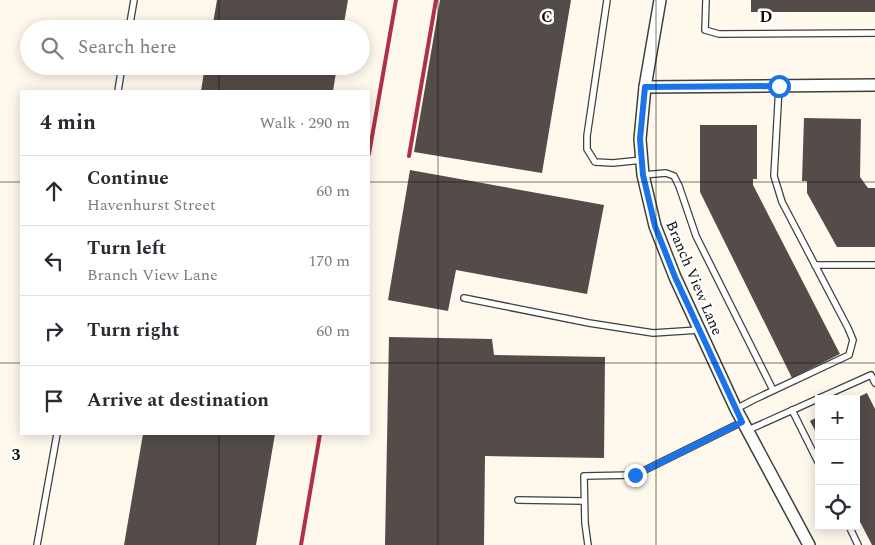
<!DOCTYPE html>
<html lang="en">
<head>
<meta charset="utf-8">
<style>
	:root { --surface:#fff; --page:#f2f2f3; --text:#2b2b33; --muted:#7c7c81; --line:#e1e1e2 }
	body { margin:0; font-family:Spectral,serif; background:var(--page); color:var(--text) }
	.controls { position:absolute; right:15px; bottom:15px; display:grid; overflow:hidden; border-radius:0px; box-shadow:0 2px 12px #0003 }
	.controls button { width:45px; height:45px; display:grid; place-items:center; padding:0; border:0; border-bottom:1px solid var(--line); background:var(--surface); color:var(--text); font:25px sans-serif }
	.stop { position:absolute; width:15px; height:15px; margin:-11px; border:4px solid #1a73e8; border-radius:50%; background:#fff }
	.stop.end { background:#1a73e8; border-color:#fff; box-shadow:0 1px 5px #0008 }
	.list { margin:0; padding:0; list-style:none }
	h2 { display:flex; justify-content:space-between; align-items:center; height:65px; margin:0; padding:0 20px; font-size:21px }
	h2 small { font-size:16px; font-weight:400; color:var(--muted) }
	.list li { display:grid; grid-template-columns:32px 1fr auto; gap:15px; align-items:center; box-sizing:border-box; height:70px; padding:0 20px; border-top:1px solid var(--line) }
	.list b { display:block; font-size:19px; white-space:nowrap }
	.list p { margin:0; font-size:16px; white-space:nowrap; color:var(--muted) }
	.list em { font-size:16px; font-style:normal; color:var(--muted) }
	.icon { flex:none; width:28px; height:28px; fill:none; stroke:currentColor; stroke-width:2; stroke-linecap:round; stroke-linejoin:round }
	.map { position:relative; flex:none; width:875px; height:545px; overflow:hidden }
	.search { position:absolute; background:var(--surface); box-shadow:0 2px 12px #0003; left:20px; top:20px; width:350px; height:55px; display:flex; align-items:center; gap:12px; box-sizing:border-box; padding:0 18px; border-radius:28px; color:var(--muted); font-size:19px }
	.panel { position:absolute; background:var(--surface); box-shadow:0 2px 12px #0003; left:20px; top:90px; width:350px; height:345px; border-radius:0px }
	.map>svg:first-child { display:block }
	.building { fill:#544c49 }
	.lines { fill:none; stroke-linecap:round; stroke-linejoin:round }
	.lane-casing { stroke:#3f3f3f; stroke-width:8 }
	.street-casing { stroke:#3f3f3f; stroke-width:14 }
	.lane { stroke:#fff; stroke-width:5.5 }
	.street { stroke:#fff; stroke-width:11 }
	.rail { stroke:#b13049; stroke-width:4 }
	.route { stroke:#1a73e8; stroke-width:6 }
	.grid { fill:none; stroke:#0c0c0c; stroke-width:1; stroke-opacity:0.55 }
	.labels { text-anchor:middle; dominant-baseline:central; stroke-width:5; stroke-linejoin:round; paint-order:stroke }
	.street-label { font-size:15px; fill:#0c0c0c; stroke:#fff }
	.grid-label { font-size:16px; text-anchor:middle; font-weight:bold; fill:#0c0c0c; stroke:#fff; stroke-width:5; stroke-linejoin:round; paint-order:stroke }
</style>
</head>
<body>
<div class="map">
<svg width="875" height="545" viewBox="0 0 875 545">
	<rect width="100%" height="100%" fill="#fef8ed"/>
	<g class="building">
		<polygon points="217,0 348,0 343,29 212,29"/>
		<polygon points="440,0 571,0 542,173 414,152"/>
		<rect x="751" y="0" width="124" height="12"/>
		<polygon points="205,66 337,66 333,91 201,91"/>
		<polygon points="804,118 861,119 860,177 868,188 875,188 875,247 837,247 807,193 807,181 802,181"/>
		<polygon points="700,125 757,125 757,179 753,179 753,185 840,354 792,378 700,192"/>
		<polygon points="410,170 604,205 587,294 456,270 448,311 388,300"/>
		<polygon points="389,337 492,339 494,355 605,357 604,458 485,456 484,545 385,545"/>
		<polygon points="867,393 875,409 875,545 872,545 856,514 856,398"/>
		<polygon points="819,416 819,438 810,421"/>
		<polygon points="143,434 275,434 256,545 124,545"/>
	</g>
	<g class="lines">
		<defs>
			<g id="lane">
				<polyline points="607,0 587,136 587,149 595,162 613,163 642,160"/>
				<polyline points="706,0 705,30 719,34 875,33"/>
				<polyline points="129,29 134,0"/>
				<polyline points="118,91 122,66"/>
				<polyline points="643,175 666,173 674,176 679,186 696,236 773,390"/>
				<polyline points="815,265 875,265"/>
				<polyline points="464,298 589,323 653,333 699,330"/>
				<polyline points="736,409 753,400 849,355 853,340 848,328 782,202 774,176 779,86"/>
				<polyline points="792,410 819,464"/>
				<polyline points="746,431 871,375 875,383"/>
				<polyline points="518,500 584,501"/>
				<polyline points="849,526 858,545"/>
				<polyline points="37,545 57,434"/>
				<polyline points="588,545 585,523 584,476 635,475 742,422"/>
			</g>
			<g id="street">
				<polyline points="660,0 645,87 640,139 643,175 655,226 675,277 736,409 809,545"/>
				<polyline points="645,87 875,85"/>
			</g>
		</defs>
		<use href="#lane" class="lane-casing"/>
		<use href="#street" class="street-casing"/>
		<use href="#lane" class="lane"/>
		<use href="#street" class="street"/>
		<g class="rail">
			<polyline points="369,154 396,0"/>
			<polyline points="409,156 436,0"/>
			<polyline points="301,545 320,434"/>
		</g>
	</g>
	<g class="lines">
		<polyline class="route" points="635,475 742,422 675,277 655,226 643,175 640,139 645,87 779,86"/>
	</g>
	<path class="grid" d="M219 0V29M438 0V545M656 0V545M219 66V91M0 182H21M369 182H875M0 363H21M369 363H875M219 434V545"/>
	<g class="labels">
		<g class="street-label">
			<text transform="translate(694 278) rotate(67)">Branch View Lane</text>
		</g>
	</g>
	<g class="grid-label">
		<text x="547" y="22">C</text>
		<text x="766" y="22">D</text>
		<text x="16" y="460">3</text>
	</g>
</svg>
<div class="controls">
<button>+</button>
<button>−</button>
<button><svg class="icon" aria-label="locate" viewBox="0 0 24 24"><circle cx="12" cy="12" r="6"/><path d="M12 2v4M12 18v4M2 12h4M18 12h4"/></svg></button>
</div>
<div class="stop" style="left:779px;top:86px"></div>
<div class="stop end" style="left:635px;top:475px"></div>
<div class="search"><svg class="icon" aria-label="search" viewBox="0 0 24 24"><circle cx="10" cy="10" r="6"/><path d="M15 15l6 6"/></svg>Search here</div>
<section class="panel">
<h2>4 min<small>Walk · 290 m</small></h2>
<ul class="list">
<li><svg class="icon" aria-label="ahead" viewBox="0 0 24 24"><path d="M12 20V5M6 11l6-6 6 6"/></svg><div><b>Continue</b><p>Havenhurst Street</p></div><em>60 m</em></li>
<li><svg class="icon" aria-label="left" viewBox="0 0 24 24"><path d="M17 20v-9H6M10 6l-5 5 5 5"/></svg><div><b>Turn left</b><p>Branch View Lane</p></div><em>170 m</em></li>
<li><svg class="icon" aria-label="right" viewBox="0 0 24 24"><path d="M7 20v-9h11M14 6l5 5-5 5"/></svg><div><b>Turn right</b></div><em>60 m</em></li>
<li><svg class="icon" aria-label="arrive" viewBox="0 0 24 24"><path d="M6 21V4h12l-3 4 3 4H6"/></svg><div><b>Arrive at destination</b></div></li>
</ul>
</section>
</div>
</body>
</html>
